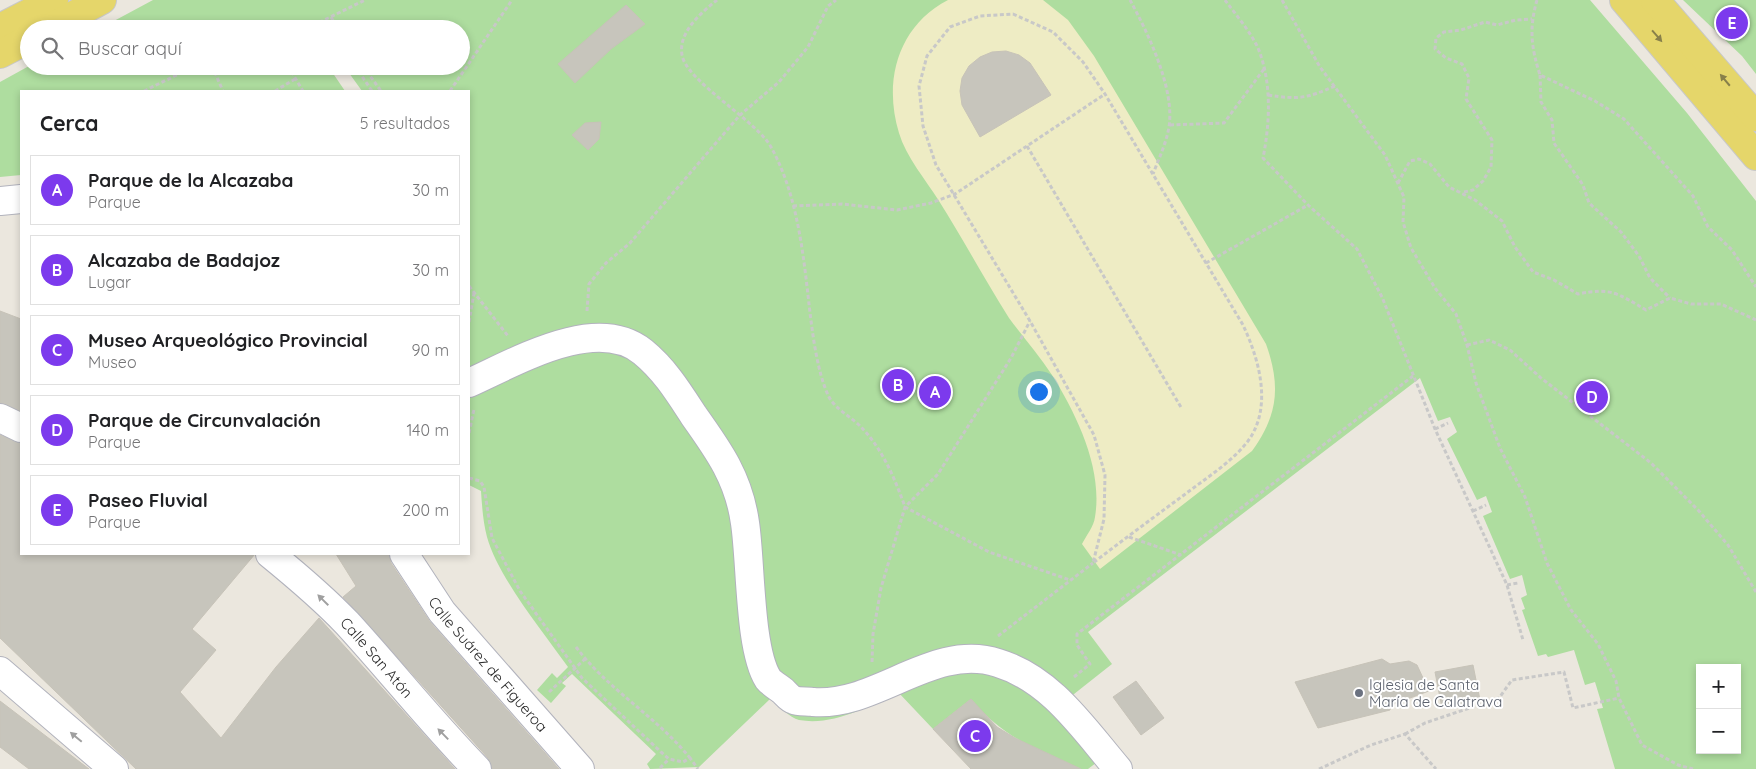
<!DOCTYPE html>
<html lang="es">
<head>
<meta charset="utf-8">
<style>
	:root { --surface:#fff; --page:#f2f2f2; --text:#202124; --muted:#757577; --line:#e0e0e0; --accent:#7c3aed }
	body { margin:0; font-family:Quicksand,sans-serif; background:var(--page); color:var(--text) }
	.controls { position:absolute; right:15px; bottom:15px; display:grid; overflow:hidden; border-radius:0px; box-shadow:0 2px 8px #0003 }
	.controls button { width:45px; height:45px; display:grid; place-items:center; padding:0; border:0; border-bottom:1px solid var(--line); background:var(--surface); color:var(--text); font:25px sans-serif }
	.you { position:absolute; left:1038px; top:391px; width:18px; height:18px; margin:-12px; border:4px solid #fff; border-radius:50%; background:#1a73e8; box-shadow:0 0 0 8px #1a73e833 }
	.badge { display:grid; place-items:center; width:32px; height:32px; border-radius:50%; background:var(--accent); color:#fff; font-size:16px; font-weight:700 }
	.pin { position:absolute; translate:-50% -50%; border:2px solid #fff; box-shadow:0 1px 5px #0006 }
	.list { margin:0; padding:0; list-style:none }
	h2 { display:flex; justify-content:space-between; align-items:center; height:65px; margin:0; padding:0 20px; font-size:21px }
	h2 small { font-size:16px; font-weight:400; color:var(--muted) }
	.list li { display:grid; grid-template-columns:32px 1fr auto; gap:15px; align-items:center; box-sizing:border-box; height:70px; margin:0 10px 10px; padding:0 10px; border:1px solid var(--line); border-radius:0px }
	.list b { display:block; font-size:19px; white-space:nowrap }
	.list p { margin:0; font-size:16px; white-space:nowrap; color:var(--muted) }
	.list em { font-size:16px; font-style:normal; color:var(--muted) }
	.icon { flex:none; width:28px; height:28px; fill:none; stroke:currentColor; stroke-width:2; stroke-linecap:round; stroke-linejoin:round }
	.map { position:relative; flex:none; width:1756px; height:769px; overflow:hidden }
	.search { position:absolute; background:var(--surface); box-shadow:0 2px 8px #0003; left:20px; top:20px; width:450px; height:55px; display:flex; align-items:center; gap:12px; box-sizing:border-box; padding:0 18px; border-radius:28px; color:var(--muted); font-size:19px }
	.panel { position:absolute; background:var(--surface); box-shadow:0 2px 8px #0003; left:20px; top:90px; width:450px; height:465px; border-radius:0px }
	.map>svg:first-child { display:block }
	.green { fill:#aedd9f; fill-rule:evenodd }
	.sand { fill:#eeecc4 }
	.building { fill:#c7c5bc; stroke:#c7c3b8 }
	.lines { fill:none; stroke-linecap:round; stroke-linejoin:round }
	.minor-casing { stroke:#b2b3bd; stroke-width:30 }
	.major-casing { stroke:#c8c8c8; stroke-width:30 }
	.path { stroke:#c8c8c8; stroke-width:3; stroke-dasharray:4 2.5; stroke-linecap:butt }
	.minor { stroke:#fff; stroke-width:28 }
	.major { stroke:#e5d66a; stroke-width:28 }
	.oneway { fill:#88804a }
	.oneway2 { fill:#a0a0a0 }
	.worship-dot { fill:#6b7280; stroke:#fff; stroke-width:2 }
	.labels { text-anchor:middle; dominant-baseline:central; stroke-width:4; stroke-linejoin:round; paint-order:stroke }
	.street-label { font-size:15px; fill:#2b2b2b; stroke:#fff }
	.worship-label { font-size:15px; fill:#5b616d; stroke:#fff; text-anchor:start }
</style>
</head>
<body>
<div class="map">
<svg width="1756" height="769" viewBox="0 0 1756 769">
	<rect width="100%" height="100%" fill="#ebe7de"/>
	<g class="green">
		<path d="M153 0H1590L1687 113 1756 201V769H1615L1597 709 1603 708 1595 682 1585 685 1574 650 1548 657 1546 654 1538 656 1522 610 1525 609 1521 598 1527 595 1522 575 1510 579 1483 516 1492 512 1486 496 1477 500 1447 439 1457 432 1450 417 1438 421 1420 378 1088 632 1112 664 1069 698 1113 750 1088 769H1081C1037 750 1002 737 971 699L933 729 898 692C868 707 833 726 799 720 790 718 778 705 770 699L699 767 650 769 647 764 656 754 572 674 562 683 566 686 551 703 537 690 552 673 557 678 568 667C543 632 498 577 487 537 483 522 482 506 481 491L469 485V91H362L344 66H461V29H99ZM1700 668H1737V750H1700Z"/>
		<polygon points="1683,0 1756,0 1756,74 1742,56"/>
		<polygon points="29,66 328,66 345,91 21,91 21,175 0,177 0,82"/>
	</g>
	<path class="sand" d="M948 0H1043L1068 20 1094 56 1266 344C1281 386 1278 415 1252 451L1100 569 1082 544C1086 536 1094 526 1095 517 1103 469 1077 415 1052 375 1039 355 1023 337 1009 318 985 280 963 239 939 201 926 180 906 157 899 133 883 81 898 26 948 0Z"/>
	<g class="building">
		<polygon points="626,5 645,24 611,49 575,83 558,64"/>
		<polygon points="1006,51 1019,55 1030,63 1051,95 980,137 962,105 960,91 962,78 969,66 980,57 992,52"/>
		<polygon points="601,122 599,139 588,150 572,135 585,123"/>
		<polygon points="0,311 21,319 21,411 0,403"/>
		<polygon points="0,435 21,443 21,554 255,554 192,629 216,650 180,692 221,738 276,667 319,618 455,769 136,769 0,638"/>
		<polygon points="336,554 389,554 391,563 430,622 559,769 492,769 488,758 343,597 356,586"/>
		<polygon points="1382,659 1390,664 1409,661 1417,665 1429,691 1391,705 1390,710 1318,728 1295,682"/>
		<polygon points="1473,665 1480,700 1442,708 1435,672"/>
		<polygon points="1136,681 1164,718 1141,735 1113,697"/>
		<polygon points="971,699 997,727 1015,738 1081,769 971,769 933,729"/>
		<polygon points="0,701 89,769 29,769 0,747"/>
	</g>
	<g class="lines">
		<defs>
			<g id="minor">
				<polyline points="0,201 21,199"/>
				<path d="M469 383C516 362 596 314 643 352 665 370 679 393 694 416 719 451 739 479 745 523 751 562 749 649 768 679 771 683 778 687 783 691 786 694 790 699 794 700 799 702 808 701 813 702 877 707 933 642 998 663 1051 679 1083 728 1118 769"/>
				<polyline points="0,418 21,428"/>
				<path id="s1" d="M270 554C297 576 323 598 347 623 391 671 431 722 477 769"/>
				<path id="s2" d="M404 554 442 612 580 769"/>
				<polyline points="0,671 114,769"/>
			</g>
			<g id="major">
				<polyline points="1624,0 1756,156"/>
				<polyline points="1655,0 1756,117"/>
				<polyline points="0,28 54,0"/>
				<polyline points="48,29 102,0"/>
				<polyline points="0,54 29,39"/>
			</g>
		</defs>
		<use href="#minor" class="minor-casing"/>
		<use href="#major" class="major-casing"/>
		<g class="path">
			<path d="M717 0C701 13 678 32 682 55 686 81 757 121 771 147 797 194 803 251 809 304 812 330 817 373 829 397 835 409 853 418 862 428 883 450 895 479 905 507L989 552 1070 580"/>
			<path d="M1130 0C1148 33 1175 89 1169 127 1166 144 1159 158 1153 174"/>
			<path d="M1225 0C1236 15 1250 31 1258 48 1272 82 1270 123 1263 158L1308 205 1357 249 1382 297 1435 429 1507 585 1523 640"/>
			<polyline points="1282,0 1320,67 1385,155 1404,197 1403,222 1411,248 1435,288 1456,314 1467,345 1476,383 1500,448 1525,497 1547,563 1571,610 1598,644 1616,681 1619,698 1642,745 1678,765 1693,769"/>
			<path d="M1537 0C1529 28 1531 47 1540 75L1595 101 1624 119 1693 196 1708 227 1732 250 1756 287"/>
			<path d="M1013 14 1053 32 1083 62 1105 94 1243 325C1259 359 1273 407 1248 441 1231 463 1206 478 1184 495 1154 517 1123 540 1093 563L1104 519 1105 475 1094 435 1030 321 936 165 923 126 919 86 927 56 950 27 980 16Z"/>
			<polyline points="331,17 338,29"/>
			<polyline points="323,21 329,29"/>
			<polyline points="307,25 314,25 365,0"/>
			<polyline points="212,66 223,91"/>
			<polyline points="288,66 303,91"/>
			<polyline points="355,66 372,91"/>
			<polyline points="363,66 381,91"/>
			<polyline points="1540,75 1541,102 1552,120 1554,143 1583,185 1589,203 1621,232 1639,256 1650,278 1670,298"/>
			<polyline points="144,91 195,66"/>
			<polyline points="275,91 295,79"/>
			<polyline points="450,91 512,0"/>
			<path d="M1268 95C1299 100 1307 98 1335 86"/>
			<polyline points="1170,125 1224,123 1264,69"/>
			<polyline points="1027,146 1182,409"/>
			<path d="M1398 183 1410 161 1419 159 1430 164 1449 187 1475 200 1502 221 1515 247 1533 272 1554 280 1578 294C1611 287 1619 294 1646 310L1670 298 1691 304H1721L1756 320"/>
			<polyline points="1464,192 1473,190 1483,181 1491,167 1492,140 1466,99 1469,78 1462,64 1446,58 1435,49 1436,38 1444,32 1461,30 1485,22 1497,25 1516,20 1532,19"/>
			<polyline points="793,206 842,204 897,210 931,203 955,194 1105,94"/>
			<polyline points="1206,263 1308,205"/>
			<polyline points="469,286 508,336"/>
			<polyline points="587,311 589,284 606,263 630,243 740,115 779,82 808,47 828,6 836,0"/>
			<polyline points="469,322 474,293"/>
			<polyline points="1467,345 1489,340 1510,350 1541,378 1651,463 1698,510 1728,545 1756,592"/>
			<polyline points="1435,429 1448,423"/>
			<polyline points="469,433 474,409"/>
			<polyline points="469,478 480,481 484,487 492,538 520,591 582,678 661,752 669,759 683,762 690,758 698,769"/>
			<polyline points="1473,511 1486,505"/>
			<polyline points="1129,537 1181,555"/>
			<polyline points="1507,585 1518,583"/>
			<polyline points="998,636 1093,563"/>
			<path d="M576 647C608 690 656 716 690 758"/>
			<polyline points="872,662 873,634 881,588 905,507 938,474 1011,358 1030,321"/>
			<polyline points="1074,677 1090,664 1077,645 1077,634 1413,376"/>
			<polyline points="549,692 585,659"/>
			<polyline points="1405,734 1425,723 1499,698 1512,680 1564,672 1573,708 1619,698"/>
			<polyline points="660,768 669,759"/>
			<polyline points="1319,769 1371,745 1405,734 1436,769"/>
		</g>
		<use href="#minor" class="minor"/>
		<use href="#major" class="major"/>
	</g>
	<defs><path id="oneway-solid" d="M-6-.8H1V-3.2L6.5 0L1 3.2V.8H-6Z" transform="scale(1.25)"/></defs>
	<g class="oneway">
		<use href="#oneway-solid" transform="translate(1657 36) rotate(49)"/>
		<use href="#oneway-solid" transform="translate(1725 80) rotate(-130)"/>
	</g>
	<g class="oneway2">
		<use href="#oneway-solid" transform="translate(323 600) rotate(-135)"/>
		<use href="#oneway-solid" transform="translate(443 734) rotate(-134)"/>
		<use href="#oneway-solid" transform="translate(76 737) rotate(-140)"/>
	</g>
	<circle class="worship-dot" cx="1359" cy="693" r="5"/>
	<g class="labels">
		<g class="street-label">
			<text stroke="none"><textPath href="#s1" startOffset="149">Calle San Atón</textPath></text>
			<text stroke="none"><textPath href="#s2" startOffset="139">Calle Suárez de Figueroa</textPath></text>
		</g>
		<g class="worship-label">
			<text x="1369" y="684">Iglesia de Santa<tspan x="1369" dy="17">María de Calatrava</tspan></text>
		</g>
	</g>
</svg>
<div class="controls">
<button>+</button>
<button>−</button>
</div>
<div class="you"></div>
<div class="pin badge" style="left:935px;top:392px">A</div>
<div class="pin badge" style="left:898px;top:385px">B</div>
<div class="pin badge" style="left:975px;top:736px">C</div>
<div class="pin badge" style="left:1592px;top:397px">D</div>
<div class="pin badge" style="left:1732px;top:23px">E</div>
<div class="search"><svg class="icon" aria-label="search" viewBox="0 0 24 24"><circle cx="10" cy="10" r="6"/><path d="M15 15l6 6"/></svg>Buscar aquí</div>
<section class="panel">
<h2>Cerca<small>5 resultados</small></h2>
<ul class="list">
<li><span class="badge">A</span><div><b>Parque de la Alcazaba</b><p>Parque</p></div><em>30 m</em></li>
<li><span class="badge">B</span><div><b>Alcazaba de Badajoz</b><p>Lugar</p></div><em>30 m</em></li>
<li><span class="badge">C</span><div><b>Museo Arqueológico Provincial</b><p>Museo</p></div><em>90 m</em></li>
<li><span class="badge">D</span><div><b>Parque de Circunvalación</b><p>Parque</p></div><em>140 m</em></li>
<li><span class="badge">E</span><div><b>Paseo Fluvial</b><p>Parque</p></div><em>200 m</em></li>
</ul>
</section>
</div>
</body>
</html>
